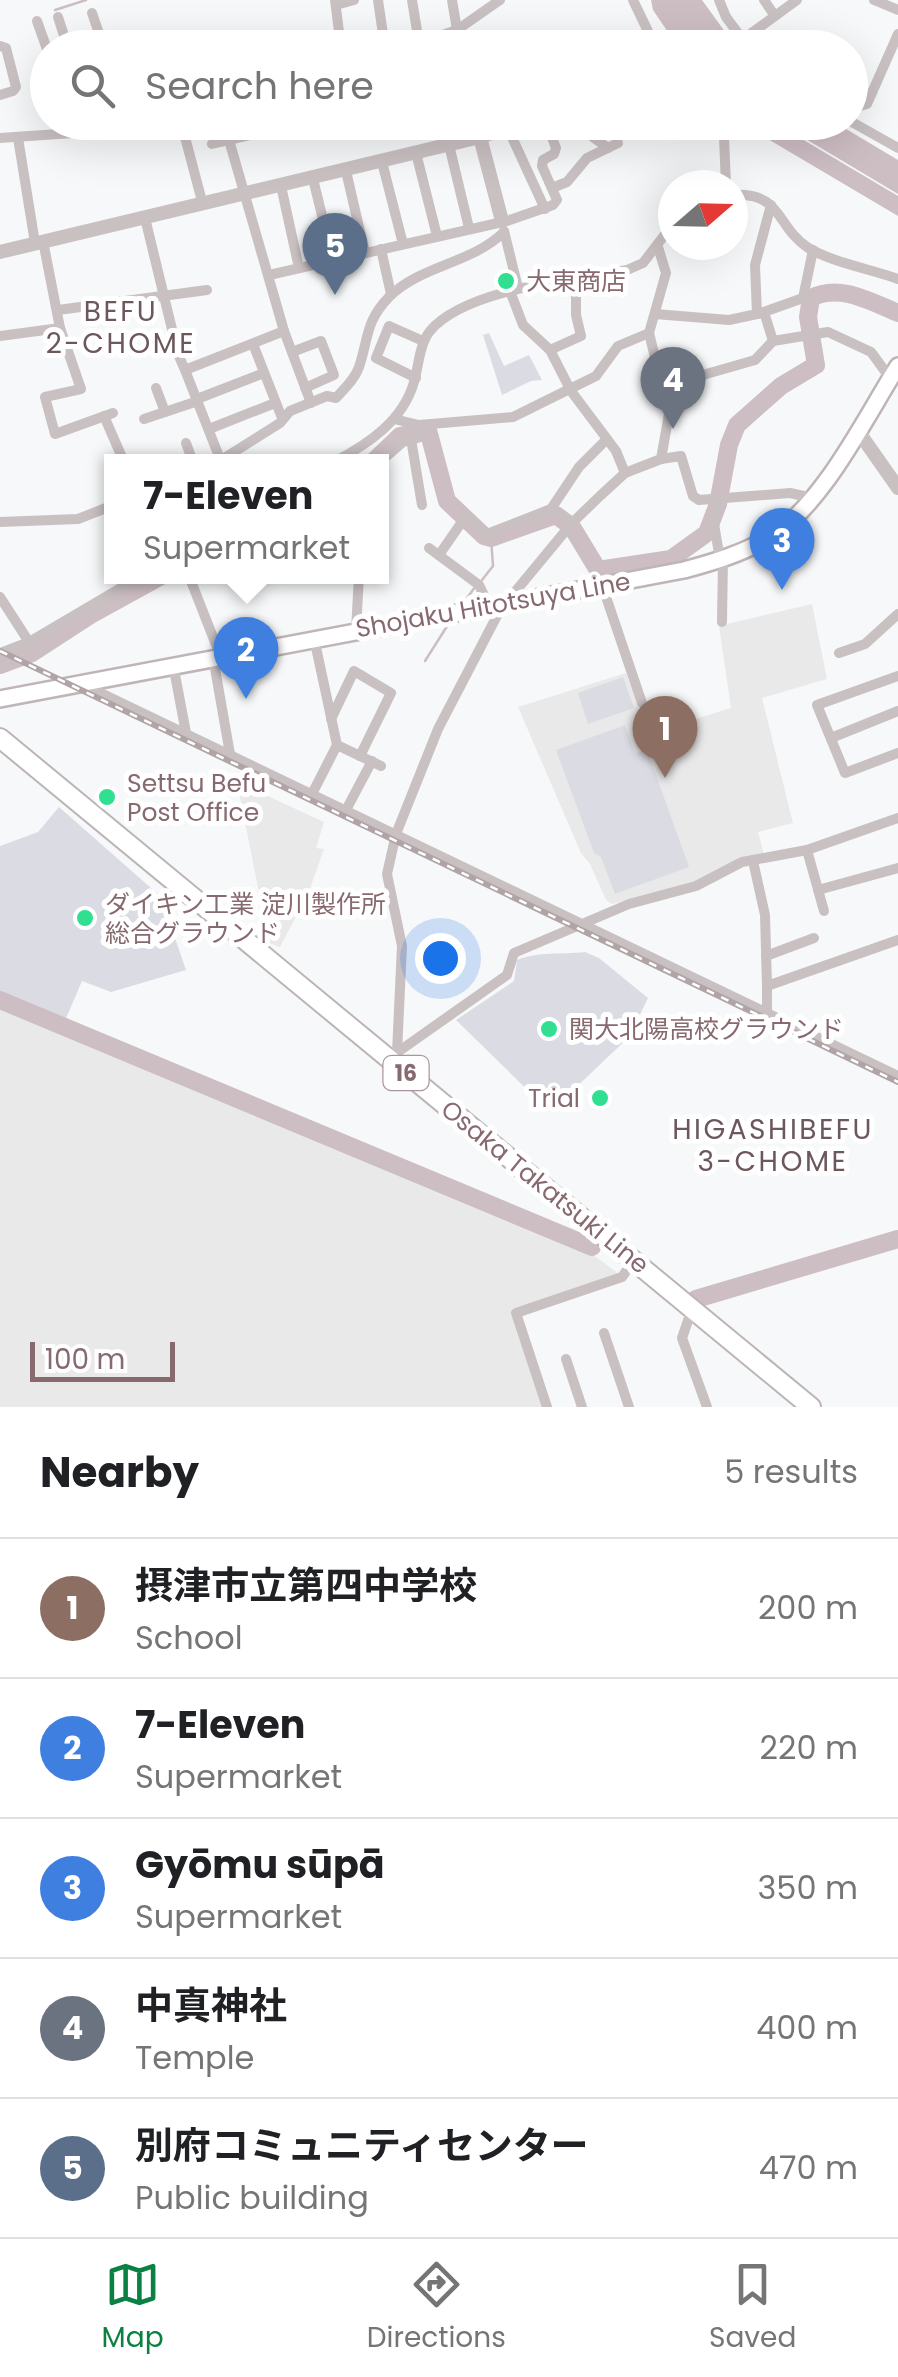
<!DOCTYPE html>
<html lang="en">
<head>
<meta charset="utf-8">
<style>
	:root { --surface:#fff; --page:#f2f2f2; --text:#202124; --muted:#757577; --line:#e0e0e0; --accent:#0b8043 }
	body { margin:0; font-family:Poppins,"Noto Sans JP",sans-serif; background:var(--page); color:var(--text) }
	.compass { position:absolute; left:658px; top:170px; width:90px; height:90px; border-radius:50%; background:var(--surface); box-shadow:0 10px 40px #0002; rotate:70deg }
	.scale { position:absolute; left:30px; bottom:25px; width:145px; box-sizing:border-box; padding-left:10px; border:5px solid #876970; border-top:0; font-size:28px; line-height:35px; white-space:nowrap; color:#876970; -webkit-text-stroke:8px #fff; paint-order:stroke }
	.you { position:absolute; left:440px; top:958px; width:35px; height:35px; margin:-25px; border:8px solid #fff; border-radius:50%; background:#1a73e8; box-shadow:0 0 0 15px #1a73e833 }
	.badge { display:grid; place-items:center; width:65px; height:65px; border-radius:50%; background:var(--accent); color:#fff; font-size:32px; font-weight:700 }
	.pin { position:absolute; translate:-50% -82px; filter:drop-shadow(0 2px 5px #0008) }
	.pin::after { content:''; position:absolute; top:52px; width:35px; height:30px; background:inherit; clip-path:polygon(0 0,100% 0,50% 100%) }
	.popup { position:absolute; left:104px; top:454px; width:285px; height:130px; box-sizing:border-box; display:grid; place-content:center; border-radius:0px; background:var(--surface); filter:drop-shadow(0 2px 8px #0005); font-size:32px; white-space:nowrap; color:var(--muted) }
	.popup b { font-size:38px; color:var(--text) }
	.popup::after { content:''; position:absolute; left:50%; top:100%; margin-left:-20px; border:20px solid transparent; border-top-color:var(--surface) }
	.list { margin:0; padding:0; list-style:none }
	h2 { display:flex; justify-content:space-between; align-items:center; height:130px; margin:0; padding:0 40px; font-size:42px }
	h2 small { font-size:32px; font-weight:400; color:var(--muted) }
	.list li { display:grid; grid-template-columns:65px 1fr auto; gap:30px; align-items:center; box-sizing:border-box; height:140px; padding:0 40px; border-top:2px solid var(--line) }
	.list b { display:block; font-size:38px; white-space:nowrap }
	.list p { margin:0; font-size:32px; white-space:nowrap; color:var(--muted) }
	.list em { font-size:32px; font-style:normal; color:var(--muted) }
	.icon { flex:none; width:55px; height:55px; fill:none; stroke:currentColor; stroke-width:2; stroke-linecap:round; stroke-linejoin:round }
	.map { position:relative; flex:none; width:898px; height:1407px; overflow:hidden }
	.search { position:absolute; background:var(--surface); box-shadow:0 10px 40px #0002; left:30px; right:30px; top:30px; height:110px; display:flex; align-items:center; gap:25px; box-sizing:border-box; padding:0 35px; border-radius:55px; color:var(--muted); font-size:38px }
	.sheet { height:830px; background:var(--surface) }
	nav { display:flex; justify-content:space-around; align-items:center; box-sizing:border-box; height:140px; border-top:2px solid var(--line); background:var(--surface); font-size:28px; color:var(--muted) }
	nav a { display:grid; justify-items:center; gap:5px }
	nav .on { color:var(--accent) }
	.map>svg:first-child { display:block }
	.built { fill:#eae9ea }
	.green { fill:#dbdce3 }
	.water { fill:#cdbec4 }
	.lines { fill:none; stroke-linecap:round; stroke-linejoin:round }
	.stream { stroke:#cdbec4; stroke-width:2.5 }
	.river { stroke:#cdbec4; stroke-width:18 }
	.secondary-casing { stroke:#bfb5b7; stroke-width:20 }
	.primary-casing { stroke:#bdb4b6; stroke-width:22 }
	.minor { stroke:#c9c0c2; stroke-width:10 }
	.tertiary { stroke:#c9c0c2; stroke-width:14 }
	.secondary { stroke:#fff; stroke-width:15 }
	.primary { stroke:#fff; stroke-width:18 }
	.rail-casing { stroke:#b0a4a7; stroke-width:6 }
	.rail { stroke:#fff; stroke-width:2.5; stroke-dasharray:8; stroke-linecap:butt }
	.poi-dot { fill:#31df91; stroke:#fff; stroke-width:4 }
	.labels { text-anchor:middle; dominant-baseline:central; stroke-width:10; stroke-linejoin:round; paint-order:stroke }
	.shield { fill:#fff; stroke:#ab969b; stroke-width:2.5 }
	.shield-label { font-size:22px; font-weight:bold; fill:#876970 }
	.poi-label { font-size:25px; fill:#876970; stroke:#fff; text-anchor:start }
	.street-label { font-size:25px; fill:#876970; stroke:#fff }
	.neighbourhood-label { font-size:28px; letter-spacing:2.5px; fill:#6c575c; stroke:#fff }
</style>
</head>
<body>
<div class="map">
<svg width="898" height="1407" viewBox="0 0 898 1407">
	<rect width="100%" height="100%" fill="#f7f8f9"/>
	<g class="built">
		<polygon points="812,604 827,679 762,698 793,823 758,832 764,855 746,856 693,884 612,904 606,900 590,864 581,853 518,707 626,673 648,733 731,708 719,626"/>
		<polygon points="237,782 324,822 316,848 324,849 308,894 280,947 269,943"/>
		<polygon points="0,1008 592,1254 619,1274 512,1313 544,1407 0,1407"/>
	</g>
	<g class="green">
		<polygon points="489,333 504,366 529,355 542,380 531,381 502,395 483,335"/>
		<polygon points="623,677 634,708 588,724 578,693"/>
		<polygon points="625,725 635,753 647,750 689,867 615,894 601,857 594,853 556,750"/>
		<polygon points="59,807 168,903 173,932 186,970 111,992 82,981 64,1023 0,996 0,846 38,832"/>
		<path d="M585 952 599 958 648 998 629 1037 550 1112 456 1020 514 981 517 960C538 951 562 955 585 952Z"/>
	</g>
	<g class="water">
		<polygon points="651,0 702,0 736,47 698,47 684,29 696,47 678,47 653,10"/>
		<polygon points="741,123 775,123 898,196 898,216"/>
		<polygon points="779,123 836,123 898,160 898,194"/>
	</g>
	<g class="lines">
		<g class="stream">
			<polyline points="55,10 86,0"/>
			<polyline points="482,580 493,566 491,538"/>
			<polyline points="462,605 475,587"/>
			<polyline points="425,661 451,620"/>
		</g>
		<g class="river">
			<path d="M373 462 400 436 428 430 447 501 484 536 491 538 556 515 572 527 598 570 671 559 707 533 718 504 729 445 737 425 781 386 816 365 808 317 811 298C840 283 871 302 898 313"/>
			<polyline points="0,665 32,653 92,614 161,576"/>
			<polyline points="0,1000 592,1247"/>
			<polyline points="696,1299 898,1239"/>
		</g>
		<defs>
			<path id="secondary" d="M0 699 684 570C714 562 744 553 770 537 823 505 865 418 898 366"/>
			<polyline id="primary" points="0,738 811,1407"/>
		</defs>
		<use href="#secondary" class="secondary-casing"/>
		<use href="#primary" class="primary-casing"/>
		<g class="minor">
			<polyline points="335,0 341,48"/>
			<polyline points="378,0 385,48"/>
			<polyline points="412,0 419,43"/>
			<polyline points="452,0 457,30"/>
			<polyline points="633,0 656,48"/>
			<polyline points="719,0 726,17 749,48"/>
			<polyline points="874,0 898,10"/>
			<polyline points="336,5 354,0"/>
			<polyline points="92,13 104,48"/>
			<polyline points="775,16 797,0"/>
			<polyline points="58,17 68,48"/>
			<polyline points="37,21 48,52"/>
			<polyline points="742,40 775,16 764,0"/>
			<polyline points="0,46 6,48 16,87 13,91 0,95"/>
			<polyline points="404,48 457,30 500,0"/>
			<polyline points="850,109 867,104 898,34"/>
			<polyline points="850,121 898,148"/>
			<polyline points="181,122 203,205"/>
			<polyline points="476,122 480,137"/>
			<polyline points="505,122 545,209"/>
			<polyline points="572,122 608,148"/>
			<polyline points="717,122 724,137 726,185"/>
			<polyline points="0,138 73,133 122,122"/>
			<polyline points="18,138 35,243"/>
			<polyline points="481,139 527,122"/>
			<polyline points="229,140 284,331 311,403"/>
			<polyline points="212,144 306,122"/>
			<polyline points="449,145 469,228"/>
			<polyline points="416,153 437,236"/>
			<polyline points="382,162 403,244"/>
			<polyline points="346,171 365,253"/>
			<polyline points="313,179 333,260"/>
			<polyline points="281,186 299,268"/>
			<polyline points="552,188 567,182 587,158 618,143"/>
			<path d="M733 195C782 192 776 226 807 247 830 262 871 269 898 279"/>
			<polyline points="145,218 178,354 185,370"/>
			<polyline points="504,231 518,288"/>
			<polyline points="43,241 60,328 81,389 45,397 55,434 113,413"/>
			<polyline points="381,249 391,294"/>
			<polyline points="269,275 507,221 553,205 557,200 542,166 543,160 554,154 556,148 550,132 568,122"/>
			<polyline points="510,291 523,325 550,350 571,391 616,451 625,473"/>
			<polyline points="58,310 207,290"/>
			<polyline points="764,312 773,341 828,332 871,352 890,378"/>
			<polyline points="655,314 729,320 757,314 755,265 771,205"/>
			<polyline points="758,314 803,298 813,250"/>
			<polyline points="0,336 60,328"/>
			<polyline points="253,344 282,418"/>
			<polyline points="550,350 581,336 576,315 576,278"/>
			<polyline points="292,352 321,341 334,375 305,388"/>
			<polyline points="416,378 376,358 389,326 423,341"/>
			<polyline points="661,387 755,360 773,341"/>
			<polyline points="156,388 165,412"/>
			<polyline points="197,399 264,373"/>
			<polyline points="104,416 124,462"/>
			<polyline points="144,419 198,401"/>
			<polyline points="394,419 419,425 513,417 596,376 618,346 649,333"/>
			<polyline points="209,429 275,403"/>
			<polyline points="411,439 422,505"/>
			<polyline points="186,443 193,462"/>
			<polyline points="220,459 185,370 284,331"/>
			<polyline points="661,459 681,456 693,496 699,500 790,493 813,498"/>
			<path d="M218 462 280 423 290 411 327 396 336 398C344 389 355 379 359 367 369 337 365 322 389 297 421 265 471 264 504 232"/>
			<path d="M334 462C368 444 403 421 414 382 419 365 419 345 430 331 465 289 574 279 627 270L643 263 673 224"/>
			<polyline points="380,462 403,442 421,437 419,425"/>
			<polyline points="551,509 579,467 607,439"/>
			<polyline points="0,522 78,519 111,506"/>
			<polyline points="429,548 479,585 489,606"/>
			<polyline points="439,555 466,516 487,534 551,509 572,523"/>
			<polyline points="720,559 714,524 722,499"/>
			<polyline points="189,576 220,655"/>
			<polyline points="602,585 642,703"/>
			<polyline points="0,597 29,642"/>
			<polyline points="722,622 723,559"/>
			<polyline points="356,630 359,576"/>
			<polyline points="314,638 337,745 381,766"/>
			<polyline points="0,653 29,642 141,576"/>
			<polyline points="839,653 865,644 898,614"/>
			<polyline points="213,657 230,754"/>
			<polyline points="173,664 186,733"/>
			<polyline points="898,676 817,705 845,773 898,753"/>
			<polyline points="84,685 898,1076"/>
			<polyline points="331,719 354,671 391,693 360,756"/>
			<polyline points="831,738 898,711"/>
			<polyline points="312,794 337,745"/>
			<polyline points="346,810 372,761"/>
			<polyline points="807,850 824,911"/>
			<polyline points="753,861 765,915 767,986"/>
			<polyline points="818,890 898,868"/>
			<polyline points="766,956 814,938"/>
			<polyline points="767,1013 767,986 898,940"/>
			<polyline points="397,1052 402,946 387,874 396,834 438,729 500,610 572,523 600,496 625,473 661,459 669,414 649,333 666,273 658,247"/>
			<polyline points="395,1054 507,975 514,953 629,904 696,886 742,862 807,850 898,818"/>
			<polyline points="692,1309 682,1338 707,1407"/>
			<polyline points="604,1333 629,1407"/>
			<polyline points="566,1359 582,1407"/>
			<polyline points="547,1407 516,1313 622,1277 634,1260"/>
		</g>
		<g class="tertiary">
			<polyline points="0,252 480,137 502,221"/>
			<polyline points="858,431 898,488"/>
		</g>
		<use href="#secondary" class="secondary"/>
		<use href="#primary" class="primary"/>
		<defs>
			<polyline id="rail" points="0,651 898,1082"/>
		</defs>
		<use href="#rail" class="rail-casing"/>
		<use href="#rail" class="rail"/>
	</g>
	<g class="poi-dot">
		<circle cx="506" cy="281" r="10"/>
		<circle cx="107" cy="797" r="10"/>
		<circle cx="85" cy="918" r="10"/>
		<circle cx="549" cy="1029" r="10"/>
		<circle cx="600" cy="1098" r="10"/>
	</g>
	<g class="labels">
		<rect class="shield" x="383.5" y="1056" width="45" height="34" rx="8"/>
		<g class="shield-label">
			<text x="406" y="1073">16</text>
		</g>
		<g class="poi-label">
			<text x="526" y="281">大東商店</text>
			<text x="127" y="783">Settsu Befu<tspan x="127" dy="29">Post Office</tspan></text>
			<text x="105" y="904">ダイキン工業 淀川製作所<tspan x="105" dy="29">総合グラウンド</tspan></text>
			<text x="569" y="1029">関大北陽高校グラウンド</text>
			<text x="580" y="1098" text-anchor="end">Trial</text>
		</g>
		<g class="street-label">
			<text transform="translate(493 605) rotate(-10)">Shojaku Hitotsuya Line</text>
			<text transform="translate(545 1187) rotate(39)">Osaka Takatsuki Line</text>
		</g>
		<g class="neighbourhood-label">
			<text x="121" y="311">BEFU<tspan x="121" dy="32">2-CHOME</tspan></text>
			<text x="773" y="1129">HIGASHIBEFU<tspan x="773" dy="32">3-CHOME</tspan></text>
		</g>
	</g>
</svg>
<svg class="compass" viewBox="-18 -18 36 36"><path d="M0-13l5 13h-10z" fill="#e53935"/><path d="M0 13l5-13h-10z" fill="#757577"/></svg>
<div class="scale">100 m</div>
<div class="you"></div>
<div class="pin badge" style="left:665px;top:778px;background:#8d6e63">1</div>
<div class="pin badge" style="left:246px;top:699px;background:#3f7fe0">2</div>
<div class="popup"><b>7-Eleven</b>Supermarket</div>
<div class="pin badge" style="left:782px;top:590px;background:#3f7fe0">3</div>
<div class="pin badge" style="left:673px;top:429px;background:#6b7280">4</div>
<div class="pin badge" style="left:335px;top:295px;background:#5c6f8a">5</div>
<div class="search"><svg class="icon" aria-label="search" viewBox="0 0 24 24"><circle cx="10" cy="10" r="6"/><path d="M15 15l6 6"/></svg>Search here</div>
</div>
<section class="sheet">
<h2>Nearby<small>5 results</small></h2>
<ul class="list">
<li><span class="badge" style="background:#8d6e63">1</span><div><b>摂津市立第四中学校</b><p>School</p></div><em>200 m</em></li>
<li><span class="badge" style="background:#3f7fe0">2</span><div><b>7-Eleven</b><p>Supermarket</p></div><em>220 m</em></li>
<li><span class="badge" style="background:#3f7fe0">3</span><div><b>Gyōmu sūpā</b><p>Supermarket</p></div><em>350 m</em></li>
<li><span class="badge" style="background:#6b7280">4</span><div><b>中真神社</b><p>Temple</p></div><em>400 m</em></li>
<li><span class="badge" style="background:#5c6f8a">5</span><div><b>別府コミュニティセンター</b><p>Public building</p></div><em>470 m</em></li>
</ul>
</section>
<nav>
<a class="on"><svg class="icon" aria-label="map" viewBox="0 0 24 24"><path d="M3 6l6-2 6 2 6-2v14l-6 2-6-2-6 2zM9 4v14M15 6v14"/></svg>Map</a>
<a><svg class="icon" aria-label="directions" viewBox="0 0 24 24"><path d="M12 3l9 9-9 9-9-9zM9 14v-3h6M13 9l2 2-2 2"/></svg>Directions</a>
<a><svg class="icon" aria-label="saved" viewBox="0 0 24 24"><path d="M7 4h10v16l-5-4-5 4z"/></svg>Saved</a>
</nav>
</body>
</html>
